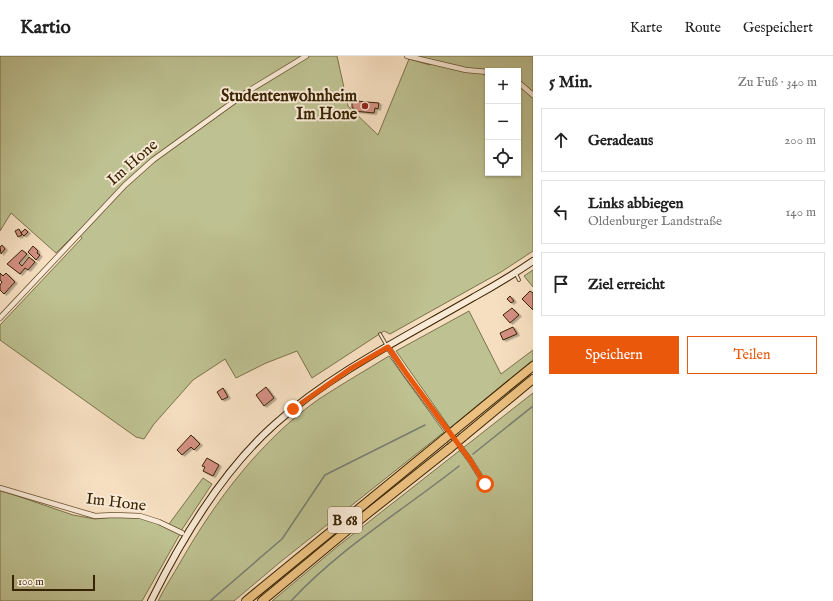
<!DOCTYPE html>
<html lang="de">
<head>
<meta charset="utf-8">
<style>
	:root { --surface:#fff; --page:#f6f6f6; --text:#222; --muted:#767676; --line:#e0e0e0; --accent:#ea580c }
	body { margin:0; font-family:"IM FELL English",serif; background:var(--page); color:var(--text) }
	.controls { position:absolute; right:12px; top:12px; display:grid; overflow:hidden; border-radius:0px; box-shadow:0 1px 3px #0004 }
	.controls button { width:36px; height:36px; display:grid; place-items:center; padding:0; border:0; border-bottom:1px solid var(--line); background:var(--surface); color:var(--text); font:20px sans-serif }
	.scale { position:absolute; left:12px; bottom:10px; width:83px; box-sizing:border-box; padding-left:4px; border:2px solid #382301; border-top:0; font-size:11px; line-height:14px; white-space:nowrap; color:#382301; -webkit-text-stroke:3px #f9ead7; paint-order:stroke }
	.stop { position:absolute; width:12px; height:12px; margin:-9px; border:3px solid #ea580c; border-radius:50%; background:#fff }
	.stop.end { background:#ea580c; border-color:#fff; box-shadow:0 1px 4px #0008 }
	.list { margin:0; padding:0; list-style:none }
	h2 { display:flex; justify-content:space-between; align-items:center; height:52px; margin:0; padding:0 16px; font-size:17px }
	h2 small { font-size:13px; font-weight:400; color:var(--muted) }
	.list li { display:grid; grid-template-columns:26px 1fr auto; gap:12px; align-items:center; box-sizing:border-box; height:64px; margin:0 8px 8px; padding:0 8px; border:1px solid var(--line); border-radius:0px }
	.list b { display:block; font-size:15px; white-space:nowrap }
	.list p { margin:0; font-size:13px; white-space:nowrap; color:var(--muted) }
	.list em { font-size:13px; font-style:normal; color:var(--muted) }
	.actions { display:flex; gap:8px; padding:12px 16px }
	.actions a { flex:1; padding:9px 0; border:1px solid var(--accent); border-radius:0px; text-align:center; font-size:14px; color:var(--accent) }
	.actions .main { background:var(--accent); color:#fff }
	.icon { flex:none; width:22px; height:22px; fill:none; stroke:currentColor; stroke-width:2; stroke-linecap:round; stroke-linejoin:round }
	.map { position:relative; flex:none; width:533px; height:545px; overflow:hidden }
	header { display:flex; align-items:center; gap:24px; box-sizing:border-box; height:56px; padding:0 20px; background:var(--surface); border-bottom:1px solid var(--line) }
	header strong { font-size:19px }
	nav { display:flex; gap:22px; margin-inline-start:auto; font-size:14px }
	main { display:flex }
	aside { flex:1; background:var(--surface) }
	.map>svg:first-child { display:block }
	.green { fill:#bec191; stroke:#7b7249; fill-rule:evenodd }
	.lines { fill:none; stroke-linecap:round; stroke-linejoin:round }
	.stream { stroke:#787e72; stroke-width:1.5 }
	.building { fill:#d49083; stroke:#382301; filter:url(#shadow) }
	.lane-casing { stroke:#685231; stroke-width:4 }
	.street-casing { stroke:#685231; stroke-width:6 }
	.secondary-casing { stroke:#382301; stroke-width:8 }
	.highway-casing { stroke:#382301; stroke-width:10 }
	.lane { stroke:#f9ead7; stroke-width:2 }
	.street { stroke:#f9ead7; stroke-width:4.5 }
	.secondary { stroke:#f9ead7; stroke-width:6 }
	.highway { stroke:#ebc080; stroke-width:8 }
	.highway-bridge-casing { stroke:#382301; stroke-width:10; stroke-linecap:butt }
	.highway-bridge { stroke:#ebc080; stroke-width:8 }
	.route { stroke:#ea580c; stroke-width:5 }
	.poi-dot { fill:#8f2418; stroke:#f9ead7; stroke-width:1.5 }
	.labels { text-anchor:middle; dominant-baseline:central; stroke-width:4; stroke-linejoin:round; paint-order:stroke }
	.shield { fill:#f9ead7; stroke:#725f41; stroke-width:1 }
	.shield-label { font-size:15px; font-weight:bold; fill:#382301 }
	.poi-label { font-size:16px; font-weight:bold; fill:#382301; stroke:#f9ead7; text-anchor:end }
	.street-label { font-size:16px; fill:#382301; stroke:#f9ead7 }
</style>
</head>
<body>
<header>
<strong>Kartio</strong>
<nav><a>Karte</a><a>Route</a><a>Gespeichert</a></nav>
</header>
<main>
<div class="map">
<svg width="533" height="545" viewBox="0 0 533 545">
	<defs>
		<filter id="shadow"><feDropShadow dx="2.5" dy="1.5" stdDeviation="0" flood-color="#0004"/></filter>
	</defs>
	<rect width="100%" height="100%" fill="#f6dfc1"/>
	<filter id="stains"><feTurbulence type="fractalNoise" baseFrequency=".005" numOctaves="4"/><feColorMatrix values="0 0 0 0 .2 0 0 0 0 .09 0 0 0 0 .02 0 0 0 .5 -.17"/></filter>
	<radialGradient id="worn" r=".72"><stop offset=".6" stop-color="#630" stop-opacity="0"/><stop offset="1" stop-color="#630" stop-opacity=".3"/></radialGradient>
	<g class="green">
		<path d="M0 0H337L348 50 378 79 409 3 430 9 432 4 416 0H533V195L501 216 390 278 384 275 312 322 297 295 266 307 236 322 225 303 193 324 154 368 144 383 136 381 0 284V269L82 182 77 176 56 197 11 157 0 175ZM488 15H518V117H488Z"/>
		<polygon points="533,214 533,231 524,220"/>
		<polygon points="469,255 501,318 533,294 533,304 450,372 396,295"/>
		<path d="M389 300 444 376 279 507 234 545H158C165 531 173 519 181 505 216 444 261 384 319 343 342 328 366 314 389 300Z"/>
		<polygon points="533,337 533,545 272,545 338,490"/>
		<polygon points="203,422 212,428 181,475 169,468"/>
		<polygon points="0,434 73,459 95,463 114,461 140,462 159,467 180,478 142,545 0,545"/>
	</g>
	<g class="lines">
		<g class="stream">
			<polyline points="473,398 533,350"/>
			<polyline points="210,545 282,483 325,419 425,369"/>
			<path d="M291 545C340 492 402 455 459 410"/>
		</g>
	</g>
	<g class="building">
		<polygon points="352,42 356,42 356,45 379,47 378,53 375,52 374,57 354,55 354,52 352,52"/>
		<polygon points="19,173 22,179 18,181 15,175"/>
		<polygon points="25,173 28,176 24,180 21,177"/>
		<polygon points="2,189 5,193 1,198 0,191"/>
		<polygon points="33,190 38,195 37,197 40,199 36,204 28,196"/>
		<polygon points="22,194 27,198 19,207 22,210 29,201 35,206 28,214 25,212 20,218 7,208"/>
		<polygon points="0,217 3,220 6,217 15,226 4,238 0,234 0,229 2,226 0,224"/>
		<polygon points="530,235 533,237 533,254 522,243"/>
		<polygon points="510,240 514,245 511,247 507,243"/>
		<polygon points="512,252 519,259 510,267 503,259"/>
		<polygon points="513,271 517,278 503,284 500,277"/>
		<polygon points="266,331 274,342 264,350 256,339"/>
		<polygon points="223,332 228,341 222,344 217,336"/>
		<polygon points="191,379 200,388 194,394 191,391 182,399 177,394"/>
		<polygon points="207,402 219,409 213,420 203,415 205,411 202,410"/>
	</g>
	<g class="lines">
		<defs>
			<g id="lane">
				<polyline points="516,218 519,224"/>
				<polyline points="380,278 387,290"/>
			</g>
			<g id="street">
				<polyline points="407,0 466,14 488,16"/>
				<polyline points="518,26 533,39"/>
				<polyline points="0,262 125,129 153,104 247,36 306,0"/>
				<polyline points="388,291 405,317 470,404 485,428"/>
				<polyline points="0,432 95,460 114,459 140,460 159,466 182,477"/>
			</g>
			<path id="secondary" d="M151 545C182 482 222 415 275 368 333 316 407 280 474 241 494 230 514 218 533 205"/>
			<g id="highway">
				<polyline points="456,373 533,310"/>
				<polyline points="463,381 533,323"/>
				<polyline points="246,545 444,383"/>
				<polyline points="262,545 367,458 450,392"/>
			</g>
		</defs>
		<use href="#lane" class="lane-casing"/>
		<use href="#street" class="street-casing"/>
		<use href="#secondary" class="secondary-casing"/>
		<use href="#highway" class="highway-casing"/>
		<use href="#lane" class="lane"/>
		<use href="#street" class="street"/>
		<use href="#secondary" class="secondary"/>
		<use href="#highway" class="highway"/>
		<defs>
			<g id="highway-bridge">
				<polyline points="444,383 456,373"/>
				<polyline points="450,392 463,381"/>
			</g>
		</defs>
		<use href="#highway-bridge" class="highway-bridge-casing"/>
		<use href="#highway-bridge" class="highway-bridge"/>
	</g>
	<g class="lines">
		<polyline class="route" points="293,353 350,313 388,291 406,317 470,404 485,428"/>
	</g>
	<circle class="poi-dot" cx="365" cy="50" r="4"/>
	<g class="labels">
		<rect class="shield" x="328" y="451" width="34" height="26" rx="3"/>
		<g class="shield-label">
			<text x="345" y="464">B 68</text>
		</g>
		<g class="poi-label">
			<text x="357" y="41">Studentenwohnheim<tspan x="357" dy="18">Im Hone</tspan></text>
		</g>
		<g class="street-label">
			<text transform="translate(133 107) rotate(-41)">Im Hone</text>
			<text transform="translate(116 447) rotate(7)">Im Hone</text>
		</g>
	</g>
	<rect width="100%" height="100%" filter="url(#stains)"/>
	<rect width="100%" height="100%" fill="url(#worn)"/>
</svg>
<div class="controls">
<button>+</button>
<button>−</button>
<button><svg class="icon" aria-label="locate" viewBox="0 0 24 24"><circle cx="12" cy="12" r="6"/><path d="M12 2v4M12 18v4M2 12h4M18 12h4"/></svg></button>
</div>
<div class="scale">100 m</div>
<div class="stop" style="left:485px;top:428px"></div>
<div class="stop end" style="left:293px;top:353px"></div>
</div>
<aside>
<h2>5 Min.<small>Zu Fuß · 340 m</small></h2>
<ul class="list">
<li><svg class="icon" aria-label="ahead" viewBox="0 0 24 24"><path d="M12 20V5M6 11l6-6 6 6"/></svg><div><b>Geradeaus</b></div><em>200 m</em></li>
<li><svg class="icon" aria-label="left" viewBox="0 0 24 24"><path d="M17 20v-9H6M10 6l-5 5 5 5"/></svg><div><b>Links abbiegen</b><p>Oldenburger Landstraße</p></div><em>140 m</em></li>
<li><svg class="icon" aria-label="arrive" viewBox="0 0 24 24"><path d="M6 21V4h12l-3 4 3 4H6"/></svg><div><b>Ziel erreicht</b></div></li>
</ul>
<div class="actions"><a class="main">Speichern</a><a>Teilen</a></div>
</aside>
</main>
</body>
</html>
